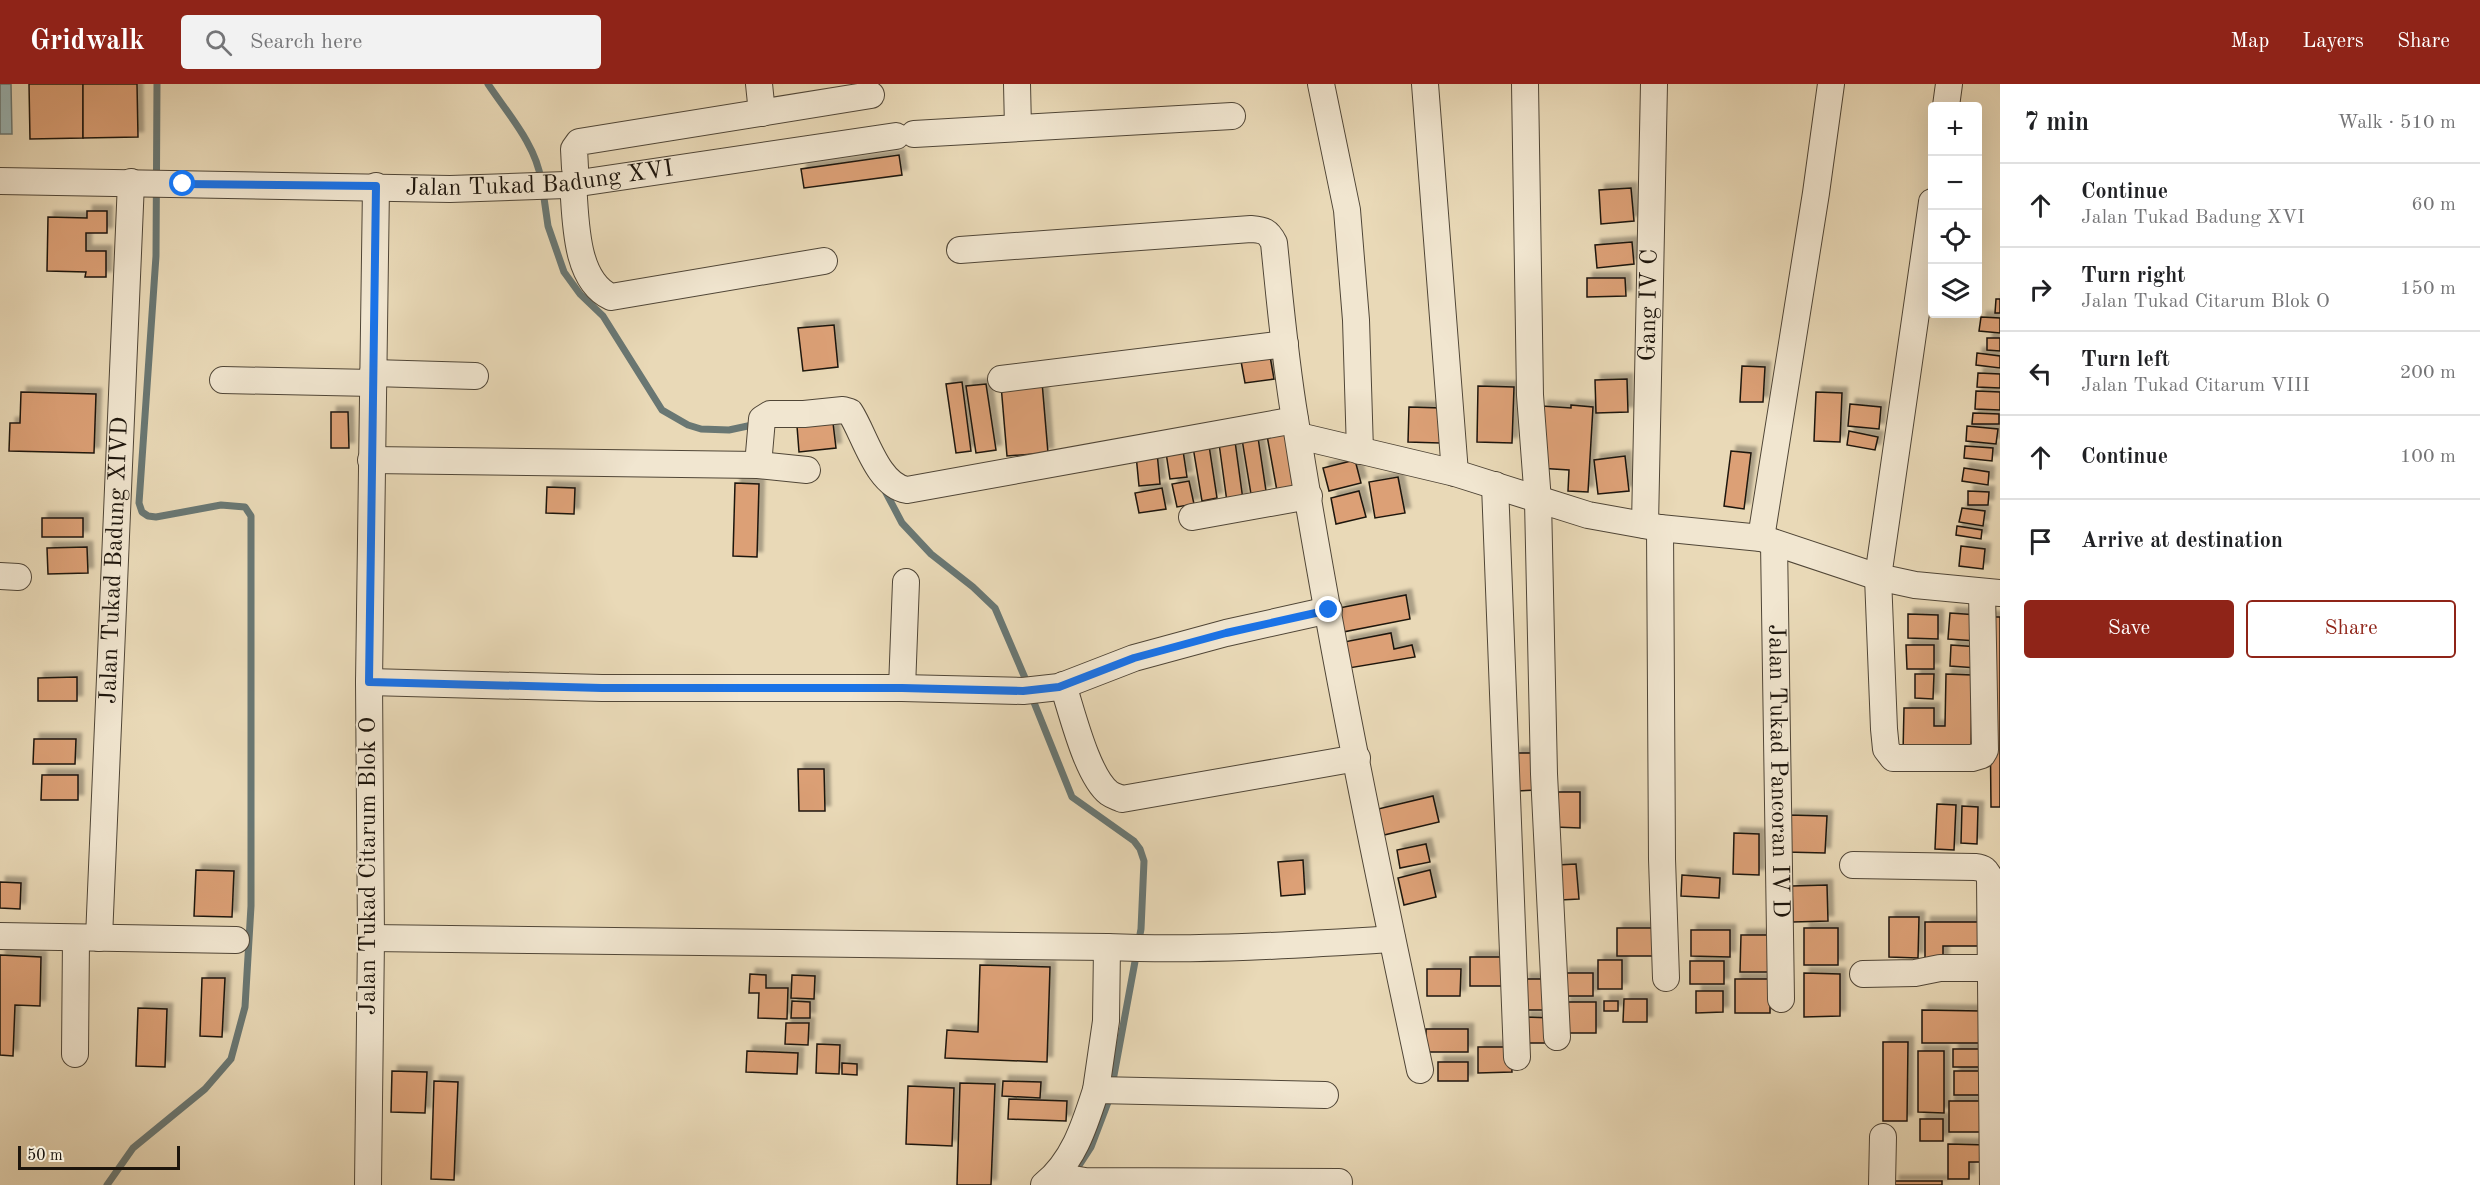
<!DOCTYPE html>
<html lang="en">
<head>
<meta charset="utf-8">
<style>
	:root { --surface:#fff; --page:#f2f2f2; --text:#202124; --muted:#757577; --line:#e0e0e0; --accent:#8f2418 }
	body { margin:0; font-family:"Old Standard TT",serif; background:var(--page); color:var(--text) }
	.controls { position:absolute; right:18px; top:18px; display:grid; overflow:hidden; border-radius:6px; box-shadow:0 6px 24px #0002 }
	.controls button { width:54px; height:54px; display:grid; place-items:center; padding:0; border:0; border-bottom:2px solid var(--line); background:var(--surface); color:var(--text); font:30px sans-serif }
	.scale { position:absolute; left:18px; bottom:15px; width:162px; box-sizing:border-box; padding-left:6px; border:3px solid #1d150c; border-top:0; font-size:16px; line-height:21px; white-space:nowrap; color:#1d150c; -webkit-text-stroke:4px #f1e6d0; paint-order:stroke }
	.stop { position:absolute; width:18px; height:18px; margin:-14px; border:4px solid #1a73e8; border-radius:50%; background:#fff }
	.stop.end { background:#1a73e8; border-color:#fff; box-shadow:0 2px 6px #0008 }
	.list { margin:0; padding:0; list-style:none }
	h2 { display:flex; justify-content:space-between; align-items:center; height:78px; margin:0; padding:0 24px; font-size:26px }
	h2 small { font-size:20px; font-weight:400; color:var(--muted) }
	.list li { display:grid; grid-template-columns:39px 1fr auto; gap:18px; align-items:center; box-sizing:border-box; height:84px; padding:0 24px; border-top:2px solid var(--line) }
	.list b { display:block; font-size:22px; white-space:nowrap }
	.list p { margin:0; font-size:20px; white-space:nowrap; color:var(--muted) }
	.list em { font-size:20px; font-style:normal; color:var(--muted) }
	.actions { display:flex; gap:12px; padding:18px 24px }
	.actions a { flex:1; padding:14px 0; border:2px solid var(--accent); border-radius:6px; text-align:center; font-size:21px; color:var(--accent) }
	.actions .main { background:var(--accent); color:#fff }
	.icon { flex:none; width:33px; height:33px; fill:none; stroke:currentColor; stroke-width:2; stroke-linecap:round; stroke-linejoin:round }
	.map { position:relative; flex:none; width:2000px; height:1101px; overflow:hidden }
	header { display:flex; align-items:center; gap:36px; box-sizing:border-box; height:84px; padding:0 30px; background:var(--accent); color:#fff }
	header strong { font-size:28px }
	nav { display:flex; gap:33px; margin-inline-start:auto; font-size:21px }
	.search { width:420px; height:54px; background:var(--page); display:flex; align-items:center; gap:15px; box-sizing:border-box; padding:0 21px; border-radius:6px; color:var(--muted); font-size:22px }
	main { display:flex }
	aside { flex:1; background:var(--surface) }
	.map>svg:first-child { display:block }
	.water { fill:#9bb8b8; stroke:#697773; stroke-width:1.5 }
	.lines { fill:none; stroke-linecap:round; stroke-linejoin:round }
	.stream { stroke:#697773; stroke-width:7 }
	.building { fill:#dca076; stroke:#1d150c; stroke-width:1.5; filter:url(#shadow) }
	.minor-casing { stroke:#504637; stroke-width:28 }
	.minor { stroke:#f1e6d0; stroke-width:26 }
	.route { stroke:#1a73e8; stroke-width:8 }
	.labels { text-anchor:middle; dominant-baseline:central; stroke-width:4.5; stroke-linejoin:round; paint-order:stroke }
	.street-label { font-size:24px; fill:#1d150c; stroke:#f1e6d0 }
</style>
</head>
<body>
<header>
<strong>Gridwalk</strong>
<div class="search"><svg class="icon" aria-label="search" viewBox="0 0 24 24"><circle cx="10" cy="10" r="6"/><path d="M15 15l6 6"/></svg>Search here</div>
<nav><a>Map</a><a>Layers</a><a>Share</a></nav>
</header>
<main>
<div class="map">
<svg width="2000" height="1101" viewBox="0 0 2000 1101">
	<defs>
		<filter id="shadow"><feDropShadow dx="5.5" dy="-5.5" stdDeviation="1.5" flood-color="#0004"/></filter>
	</defs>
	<rect width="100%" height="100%" fill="#e9d9b7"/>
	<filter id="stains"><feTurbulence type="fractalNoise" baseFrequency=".00333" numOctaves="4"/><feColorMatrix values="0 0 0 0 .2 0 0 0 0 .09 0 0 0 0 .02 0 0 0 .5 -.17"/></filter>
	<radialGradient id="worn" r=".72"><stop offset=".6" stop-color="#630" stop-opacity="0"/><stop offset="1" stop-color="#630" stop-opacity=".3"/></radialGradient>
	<polygon class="water" points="0,0 11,0 12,50 0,50"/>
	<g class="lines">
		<g class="stream">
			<path d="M488 0C508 30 536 61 541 96"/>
			<polyline points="543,107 548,142 564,188 580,210 603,232 662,326 688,341 701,345 729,346 757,340"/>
			<polyline points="883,403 902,439 931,470 973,503 995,524 1028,601"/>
			<polyline points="1031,611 1072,713 1134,757 1140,765 1144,777 1141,845 1112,1002"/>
			<polyline points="1074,1089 1091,1063 1110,1013"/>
			<polyline points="107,1101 133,1064 205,1005 231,975 245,923 251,822 251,432 245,423 221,421 156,433 148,432 142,428 139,419 156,172 157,0"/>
		</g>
	</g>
	<g class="building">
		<polygon points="29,0 83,0 83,54 30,55"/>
		<polygon points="83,0 137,0 138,53 83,54"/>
		<polygon points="899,71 902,91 804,104 801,85"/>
		<polygon points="1631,104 1634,137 1601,140 1599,106"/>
		<polygon points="87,127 107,127 107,149 86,149 86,167 106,167 106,193 85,193 86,188 47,187 48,133 87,134"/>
		<polygon points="1632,158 1634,180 1597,184 1595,161"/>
		<polygon points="1587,194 1625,194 1626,212 1587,213"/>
		<polygon points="1996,215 2000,215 2000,229 1995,229"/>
		<polygon points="1981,233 2000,234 2000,249 1979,247"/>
		<polygon points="834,241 838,283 803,287 798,244"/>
		<polygon points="1987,254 2000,254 2000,267 1987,266"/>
		<polygon points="1977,269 2000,272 2000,284 1976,281"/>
		<polygon points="1270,272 1274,295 1245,299 1241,277"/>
		<polygon points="1742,282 1765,283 1763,318 1740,318"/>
		<polygon points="1978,289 2000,290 2000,304 1977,303"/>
		<polygon points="1627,295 1628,328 1596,329 1595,296"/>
		<polygon points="962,298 971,367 956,369 946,300"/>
		<polygon points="1042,298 1048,369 1007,372 1001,301"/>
		<polygon points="986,300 996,366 976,369 966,302"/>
		<polygon points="1478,302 1514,303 1512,359 1477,358"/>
		<polygon points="1976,307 2000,308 2000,326 1975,325"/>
		<polygon points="21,308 96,310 94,369 9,367 10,339 20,339"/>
		<polygon points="1816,308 1842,309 1840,358 1814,357"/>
		<polygon points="1850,320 1881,323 1879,345 1848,342"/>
		<polygon points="1571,321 1593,323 1588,408 1568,407 1569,386 1538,384 1542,322 1571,324"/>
		<polygon points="1409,323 1441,324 1440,359 1408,358"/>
		<polygon points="331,328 348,328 349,364 331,364"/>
		<polygon points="1973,329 1999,330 1999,340 1972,340"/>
		<polygon points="833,339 836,364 799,368 797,342"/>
		<polygon points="1285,342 1296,403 1277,407 1266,346"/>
		<polygon points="1967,342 1998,345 1996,360 1966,357"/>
		<polygon points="1257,347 1266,407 1251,410 1241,349"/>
		<polygon points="1849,347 1878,353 1875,366 1847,361"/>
		<polygon points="1234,350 1243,416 1227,418 1218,352"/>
		<polygon points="1208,355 1217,414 1202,417 1192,357"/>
		<polygon points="1182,360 1187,393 1170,395 1165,362"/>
		<polygon points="1965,362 1993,364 1992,377 1964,374"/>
		<polygon points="1731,367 1751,369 1744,425 1724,422"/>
		<polygon points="1157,368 1160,400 1139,402 1136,371"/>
		<polygon points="1625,372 1629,407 1598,410 1594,376"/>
		<polygon points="1355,376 1361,399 1329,407 1323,384"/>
		<polygon points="1964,384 1989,388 1988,401 1962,397"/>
		<polygon points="1398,393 1405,429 1375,434 1369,398"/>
		<polygon points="1189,397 1194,420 1177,423 1172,400"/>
		<polygon points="735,399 759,400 757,473 733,472"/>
		<polygon points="547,403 575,404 574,430 546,429"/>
		<polygon points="1162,404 1166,425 1139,429 1135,409"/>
		<polygon points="1359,407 1366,433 1336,440 1331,414"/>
		<polygon points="1968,407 1989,408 1988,421 1968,421"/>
		<polygon points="1962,424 1985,427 1983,442 1959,438"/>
		<rect x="42" y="434" width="41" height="19"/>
		<polygon points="1957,442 1982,446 1981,455 1956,451"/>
		<polygon points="1961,462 1985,465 1983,485 1959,482"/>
		<polygon points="87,463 88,489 48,490 47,464"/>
		<polygon points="1406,511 1410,535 1343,548 1339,524"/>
		<polygon points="1950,529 1978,531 1977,557 1948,555"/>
		<polygon points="1908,530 1938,531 1938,555 1908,554"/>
		<polygon points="1989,533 2000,533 2000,723 1991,723"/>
		<polygon points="1391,549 1394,565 1412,561 1415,573 1349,584 1344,558"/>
		<polygon points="1906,561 1934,561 1934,585 1907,585"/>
		<polygon points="1951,561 1979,563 1977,584 1950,582"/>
		<polygon points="1915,590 1934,590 1933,615 1915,614"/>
		<polygon points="1946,590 1972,591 1971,671 1903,669 1904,624 1934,624 1934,642 1945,642"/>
		<polygon points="77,593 77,617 38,617 38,594"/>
		<polygon points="34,655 76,655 75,680 33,680"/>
		<polygon points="1515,669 1535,669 1536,706 1516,707"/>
		<polygon points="798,685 824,685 825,727 799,727"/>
		<polygon points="42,691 78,691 78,716 41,716"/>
		<polygon points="1556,708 1580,708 1580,744 1555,743"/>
		<polygon points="1433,712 1439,738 1384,751 1378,725"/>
		<polygon points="1937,720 1956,721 1954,766 1935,765"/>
		<polygon points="1962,722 1978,723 1977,760 1961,759"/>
		<polygon points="1788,731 1827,732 1825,769 1786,768"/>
		<polygon points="1734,749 1759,750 1759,791 1733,790"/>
		<polygon points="1426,760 1430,778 1400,784 1397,766"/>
		<polygon points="1303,776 1305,810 1281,812 1278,778"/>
		<polygon points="1576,780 1579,815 1560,816 1557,781"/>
		<polygon points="196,786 234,787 232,833 194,832"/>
		<polygon points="1430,786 1436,813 1404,821 1398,794"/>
		<polygon points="1682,791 1720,794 1719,814 1681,812"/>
		<polygon points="0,798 21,799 20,825 0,824"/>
		<polygon points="1827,801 1828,837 1793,838 1792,802"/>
		<polygon points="1889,833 1919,833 1918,874 1889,873"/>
		<polygon points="1925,838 1988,838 1988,862 1943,862 1943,880 1925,880"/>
		<rect x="1617" y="844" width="43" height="28"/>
		<rect x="1804" y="844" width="34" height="37"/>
		<polygon points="1691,846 1730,846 1730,873 1691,872"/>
		<polygon points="1741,851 1772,851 1772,888 1740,888"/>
		<polygon points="0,871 41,873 40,922 15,921 13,972 0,971"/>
		<rect x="1470" y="873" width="34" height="29"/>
		<rect x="1598" y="876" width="24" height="29"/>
		<rect x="1690" y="877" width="34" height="23"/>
		<polygon points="980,881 1050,883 1047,978 945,974 947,946 978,948"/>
		<polygon points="1427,885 1461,885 1460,912 1427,912"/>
		<rect x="1564" y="889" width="29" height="23"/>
		<polygon points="1804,889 1840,890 1840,932 1804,933"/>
		<polygon points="750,890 766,891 766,904 788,904 787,935 758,934 759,909 749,909"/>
		<polygon points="792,891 815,892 814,915 791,914"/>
		<polygon points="202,894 225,894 222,953 200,952"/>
		<polygon points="1524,895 1551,895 1551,926 1525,926"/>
		<rect x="1735" y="895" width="35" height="34"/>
		<polygon points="1696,907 1723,907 1723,928 1696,929"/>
		<polygon points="1624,915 1647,915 1647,938 1623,938"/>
		<polygon points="792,917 810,918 810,934 791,934"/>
		<rect x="1604" y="917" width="14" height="10"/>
		<rect x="1565" y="918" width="31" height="31"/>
		<polygon points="138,924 167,925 165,983 136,982"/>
		<polygon points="1922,926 1981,927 1981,959 1922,959"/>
		<polygon points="1525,933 1553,934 1553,959 1524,959"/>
		<polygon points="786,939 809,939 808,961 785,960"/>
		<rect x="1426" y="945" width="42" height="23"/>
		<polygon points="1883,958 1908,958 1907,1037 1883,1037"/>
		<polygon points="817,960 840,961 839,990 816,989"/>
		<polygon points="1478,963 1511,963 1512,988 1478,989"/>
		<rect x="1953" y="965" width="33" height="18"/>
		<polygon points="747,967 798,969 797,990 746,988"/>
		<polygon points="1918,967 1944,967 1944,1029 1918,1028"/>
		<rect x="1438" y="978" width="30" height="19"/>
		<polygon points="842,979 857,980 857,991 842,990"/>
		<polygon points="392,987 427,988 425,1029 391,1028"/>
		<rect x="1954" y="987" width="33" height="24"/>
		<polygon points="434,997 458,998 454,1096 431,1095"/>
		<polygon points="1003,997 1041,998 1040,1014 1002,1012"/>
		<polygon points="960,999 995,1000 991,1101 957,1101"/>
		<polygon points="908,1002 954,1004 952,1062 906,1060"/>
		<polygon points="1009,1015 1067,1017 1066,1037 1008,1035"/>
		<rect x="1949" y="1017" width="37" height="31"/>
		<rect x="1920" y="1035" width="23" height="22"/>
		<polygon points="1948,1060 1988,1061 1988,1078 1969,1078 1969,1095 1948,1095"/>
		<rect x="1894" y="1097" width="48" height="4"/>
	</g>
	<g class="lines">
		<defs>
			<g id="minor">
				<polyline points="759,0 762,29"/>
				<polyline points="1017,0 1018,44"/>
				<polyline points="1321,0 1347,126 1356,236 1360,367"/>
				<polyline points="1425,0 1455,389"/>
				<polyline points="1525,0 1530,311 1538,417 1544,690 1557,953"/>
				<polyline points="1946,22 1949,0"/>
				<polyline points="914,50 1232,32"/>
				<polyline points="575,84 574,65 579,58 871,11"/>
				<path id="s1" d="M0 97 450 105 566 101 896 52"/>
				<path d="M573 100C576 134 574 196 611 213L824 177"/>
				<polyline points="1932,118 1878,493 1884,645 1886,665 1893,674 1972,674 1982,671 1985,666 1982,508"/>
				<path d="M960 166 1251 145C1264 146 1268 147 1274 159 1280 217 1285 276 1295 335 1329 553 1374 770 1420 986"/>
				<polyline points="373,289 475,292"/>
				<polyline points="1001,295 1285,260"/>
				<polyline points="223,296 373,299"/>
				<polyline points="1299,352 1455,389 1588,431 1660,444 1761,454 1878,493 1915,501 2000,509"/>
				<polyline points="371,376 758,381 807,386"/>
				<path d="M758 381 762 335 770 330H804L843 326 850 328C865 351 877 401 907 406L1295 336"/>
				<polyline points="1495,401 1517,973"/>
				<polyline points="1192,433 1309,412"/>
				<path id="s2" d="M1645 441 1654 0"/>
				<polyline points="1660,444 1662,775 1666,894"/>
				<polyline points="1761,454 1816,109 1831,0"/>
				<path id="s3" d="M1774 459 1781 915"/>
				<polyline points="0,492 18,493"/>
				<polyline points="369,598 602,604 902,604 1023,607 1059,603 1134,574 1226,549 1329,526"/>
				<path d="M1063 601C1072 628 1087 692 1109 709 1113 712 1118 713 1122 715L1357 674"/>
				<polyline points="902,604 906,498"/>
				<path d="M1853 781 1975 783C1984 784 1986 786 1990 794L1993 1101"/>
				<polyline points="0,852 236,856"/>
				<path id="s4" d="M99 854 131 98"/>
				<path d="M371 854 1107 863C1203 867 1297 861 1392 855"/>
				<polyline points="1863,890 1915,889 1940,884 1991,884"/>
				<polyline points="75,970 76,854"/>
				<polyline points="1096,1006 1106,937 1107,863"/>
				<polyline points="1055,1092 1085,1097 1339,1098"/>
				<polyline points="368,1101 371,854 369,598 376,102"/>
				<path d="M1044 1101C1074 1077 1085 1040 1096 1006L1325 1011"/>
				<polyline points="1882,1101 1883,1053"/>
			</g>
		</defs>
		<use href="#minor" class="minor-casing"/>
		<use href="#minor" class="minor"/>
	</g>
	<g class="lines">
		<polyline class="route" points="183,100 376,102 369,598 602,604 902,604 1023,607 1059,603 1134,574 1226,549 1329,526"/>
	</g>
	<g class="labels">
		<g class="street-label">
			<text stroke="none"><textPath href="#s1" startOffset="540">Jalan Tukad Badung XVI</textPath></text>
			<text stroke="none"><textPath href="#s2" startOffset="220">Gang IV C</textPath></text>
			<text stroke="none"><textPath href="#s4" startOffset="378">Jalan Tukad Badung XIVD</textPath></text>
			<text stroke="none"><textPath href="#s3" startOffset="228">Jalan Tukad Pancoran IV D</textPath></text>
			<text transform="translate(369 782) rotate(-90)">Jalan Tukad Citarum Blok O</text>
		</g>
	</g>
	<rect width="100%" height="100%" filter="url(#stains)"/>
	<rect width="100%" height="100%" fill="url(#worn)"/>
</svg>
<div class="controls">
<button>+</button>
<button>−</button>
<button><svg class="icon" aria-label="locate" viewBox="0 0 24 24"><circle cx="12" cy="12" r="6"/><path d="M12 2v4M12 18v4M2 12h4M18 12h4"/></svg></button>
<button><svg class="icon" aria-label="layers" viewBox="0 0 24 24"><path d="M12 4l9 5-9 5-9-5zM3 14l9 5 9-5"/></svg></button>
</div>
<div class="scale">50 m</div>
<div class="stop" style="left:183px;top:100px"></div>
<div class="stop end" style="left:1329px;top:526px"></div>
</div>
<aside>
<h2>7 min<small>Walk · 510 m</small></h2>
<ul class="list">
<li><svg class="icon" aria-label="ahead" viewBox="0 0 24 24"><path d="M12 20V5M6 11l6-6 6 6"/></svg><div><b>Continue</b><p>Jalan Tukad Badung XVI</p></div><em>60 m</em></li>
<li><svg class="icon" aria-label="right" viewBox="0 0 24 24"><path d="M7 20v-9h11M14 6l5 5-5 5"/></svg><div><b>Turn right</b><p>Jalan Tukad Citarum Blok O</p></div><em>150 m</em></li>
<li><svg class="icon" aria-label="left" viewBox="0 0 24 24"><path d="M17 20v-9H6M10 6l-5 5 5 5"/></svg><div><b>Turn left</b><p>Jalan Tukad Citarum VIII</p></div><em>200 m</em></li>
<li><svg class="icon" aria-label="ahead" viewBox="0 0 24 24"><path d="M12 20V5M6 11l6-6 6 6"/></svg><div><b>Continue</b></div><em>100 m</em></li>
<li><svg class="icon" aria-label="arrive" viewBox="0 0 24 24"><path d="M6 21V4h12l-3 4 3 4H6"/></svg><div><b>Arrive at destination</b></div></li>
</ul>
<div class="actions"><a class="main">Save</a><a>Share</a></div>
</aside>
</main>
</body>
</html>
